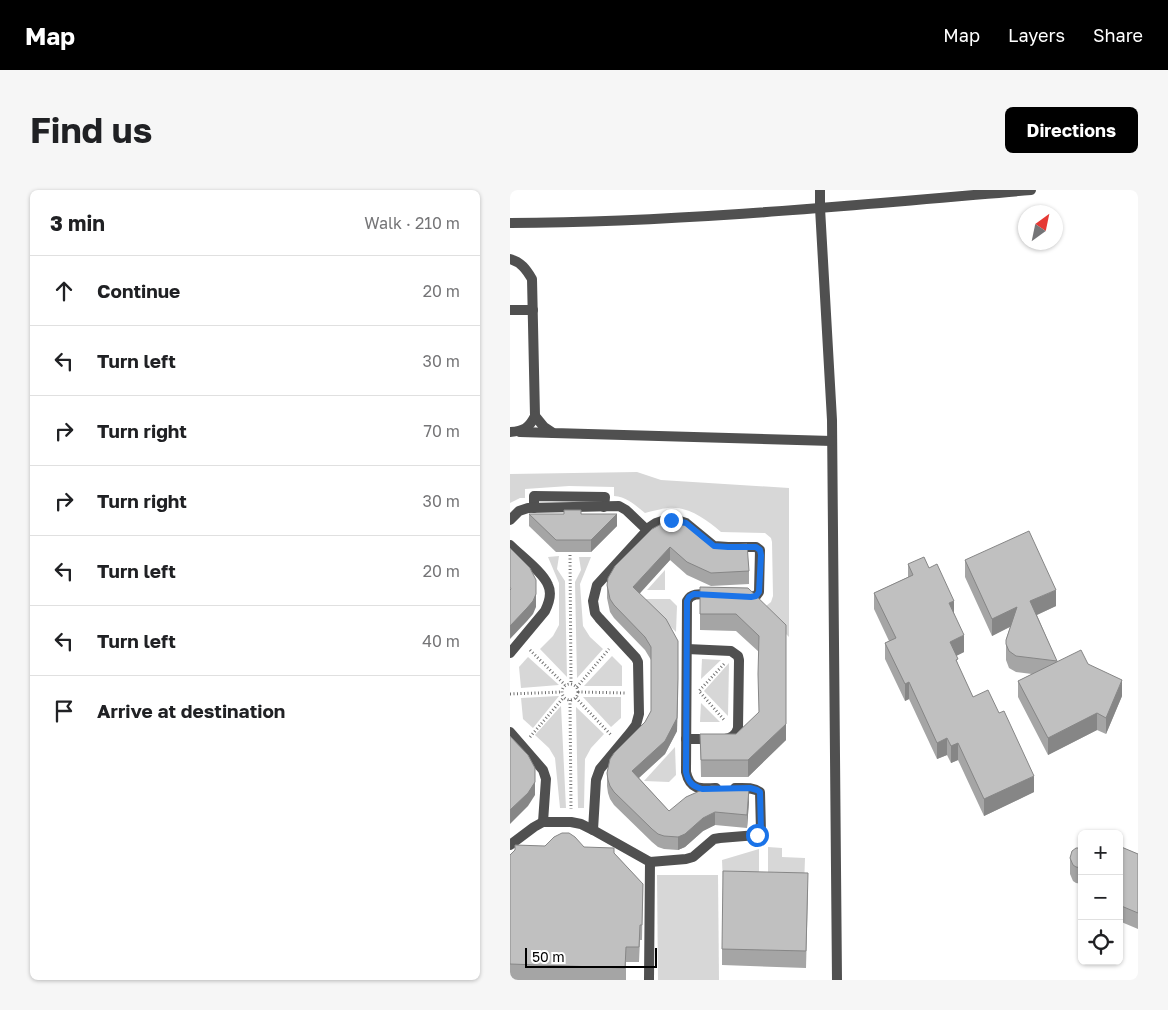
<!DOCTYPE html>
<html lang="en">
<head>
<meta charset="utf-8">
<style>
	:root { --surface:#fff; --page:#f6f6f6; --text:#202124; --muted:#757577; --line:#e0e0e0; --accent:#000 }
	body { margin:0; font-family:"Golos Text",sans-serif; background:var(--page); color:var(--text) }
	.controls { position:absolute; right:15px; bottom:15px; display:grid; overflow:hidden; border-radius:8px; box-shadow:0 1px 4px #0004 }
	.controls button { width:45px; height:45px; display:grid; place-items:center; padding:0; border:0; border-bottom:1px solid var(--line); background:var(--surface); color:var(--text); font:25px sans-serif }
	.compass { position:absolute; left:508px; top:15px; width:45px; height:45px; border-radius:50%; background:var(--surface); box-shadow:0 1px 4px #0004; rotate:33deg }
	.scale { position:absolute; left:15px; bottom:12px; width:132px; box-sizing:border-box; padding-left:5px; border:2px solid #000; border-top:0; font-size:14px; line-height:18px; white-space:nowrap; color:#000; -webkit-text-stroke:4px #fff; paint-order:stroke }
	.stop { position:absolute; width:15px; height:15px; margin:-11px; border:4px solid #1a73e8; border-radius:50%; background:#fff }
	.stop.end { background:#1a73e8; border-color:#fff; box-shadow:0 1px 5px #0008 }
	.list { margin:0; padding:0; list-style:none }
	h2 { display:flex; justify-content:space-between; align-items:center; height:65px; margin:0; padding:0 20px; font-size:21px }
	h2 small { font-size:16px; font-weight:400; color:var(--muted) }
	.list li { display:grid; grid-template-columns:32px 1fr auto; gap:15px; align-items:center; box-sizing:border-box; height:70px; padding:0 20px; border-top:1px solid var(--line) }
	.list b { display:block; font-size:19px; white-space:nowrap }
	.list em { font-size:16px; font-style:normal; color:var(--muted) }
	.icon { flex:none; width:28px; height:28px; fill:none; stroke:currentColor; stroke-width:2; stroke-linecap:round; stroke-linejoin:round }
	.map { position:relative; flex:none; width:628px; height:790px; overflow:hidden; border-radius:8px }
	header { display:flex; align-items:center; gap:30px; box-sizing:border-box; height:70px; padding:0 25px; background:var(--accent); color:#fff }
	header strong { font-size:24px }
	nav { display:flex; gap:28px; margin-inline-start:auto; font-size:18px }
	.intro { display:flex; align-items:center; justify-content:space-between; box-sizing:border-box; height:120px; padding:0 30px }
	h1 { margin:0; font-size:35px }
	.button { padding:12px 22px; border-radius:8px; background:var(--accent); color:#fff; font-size:18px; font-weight:700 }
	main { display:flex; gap:30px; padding:0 30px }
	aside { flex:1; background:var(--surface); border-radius:8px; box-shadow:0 1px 4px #0004 }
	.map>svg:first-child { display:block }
	.green { fill:#d7d7d7 }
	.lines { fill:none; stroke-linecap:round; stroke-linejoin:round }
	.path { stroke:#727272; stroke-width:3; stroke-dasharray:1 2.5; stroke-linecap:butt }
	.street { stroke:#505050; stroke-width:10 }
	.wall { fill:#a5a5a5 }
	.shaded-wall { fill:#868686 }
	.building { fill:#c0c0c0; stroke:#868686 }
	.route { stroke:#1a73e8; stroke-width:6 }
</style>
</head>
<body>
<header>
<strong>Map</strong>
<nav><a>Map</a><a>Layers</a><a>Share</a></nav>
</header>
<div class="intro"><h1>Find us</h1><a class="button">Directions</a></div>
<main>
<aside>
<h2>3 min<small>Walk · 210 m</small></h2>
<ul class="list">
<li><svg class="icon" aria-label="ahead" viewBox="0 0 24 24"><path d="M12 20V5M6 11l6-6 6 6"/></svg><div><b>Continue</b></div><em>20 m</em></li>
<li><svg class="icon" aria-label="left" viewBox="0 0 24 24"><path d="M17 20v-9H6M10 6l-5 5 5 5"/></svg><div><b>Turn left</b></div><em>30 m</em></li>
<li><svg class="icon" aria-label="right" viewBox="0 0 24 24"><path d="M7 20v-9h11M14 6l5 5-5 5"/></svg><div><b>Turn right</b></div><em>70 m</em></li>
<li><svg class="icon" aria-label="right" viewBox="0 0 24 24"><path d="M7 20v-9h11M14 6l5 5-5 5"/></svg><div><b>Turn right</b></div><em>30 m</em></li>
<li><svg class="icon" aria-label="left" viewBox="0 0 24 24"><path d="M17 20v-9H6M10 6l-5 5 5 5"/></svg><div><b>Turn left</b></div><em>20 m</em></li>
<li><svg class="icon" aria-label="left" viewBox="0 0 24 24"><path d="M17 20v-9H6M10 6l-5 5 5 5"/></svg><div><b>Turn left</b></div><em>40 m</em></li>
<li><svg class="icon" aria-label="arrive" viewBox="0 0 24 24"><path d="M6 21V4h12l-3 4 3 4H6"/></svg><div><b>Arrive at destination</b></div></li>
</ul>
</aside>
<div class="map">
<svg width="628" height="790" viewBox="0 0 628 790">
	<rect width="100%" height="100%" fill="#fff"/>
	<g class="green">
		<path d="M127 282 151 290 279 298V447L248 416H256L261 412 263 406 262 352 261 348 255 343 211 342C196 329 178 316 158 318 150 319 142 321 135 323 125 315 117 307 104 306V297L59 296 15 299V308H10L0 313V284Z"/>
		<polygon points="49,366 47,379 55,391 57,487 30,459 43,446 49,435 49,393 38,367"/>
		<polygon points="69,367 81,367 70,394 73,436 80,447 93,459 67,488 65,392 71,380"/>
		<polygon points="155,380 155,400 137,400"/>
		<polygon points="132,409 160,409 167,416 166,442"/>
		<polygon points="102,466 112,476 112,496 74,496"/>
		<polygon points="18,467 49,495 11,498 9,477"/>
		<polygon points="192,469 211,470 191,489"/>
		<polygon points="219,473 218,526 194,501"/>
		<polygon points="49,506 23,538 13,529 11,508"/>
		<polygon points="73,507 111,507 111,528 101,537"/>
		<polygon points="191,513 210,532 190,532"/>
		<polygon points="51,516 56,618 50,618 45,568 39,558 25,545"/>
		<polygon points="66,517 94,544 81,558 75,569 74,618 68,618"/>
		<polygon points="165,557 166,585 159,592 134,591"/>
		<polygon points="258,657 272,658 272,667 295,668 294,697 258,696"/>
		<polygon points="249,659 249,695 213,695 212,670"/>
		<polygon points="147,685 208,685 209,790 148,790"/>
	</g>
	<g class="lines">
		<g class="path">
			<polyline points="60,365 61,493"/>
			<polyline points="20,460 55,495"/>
			<polyline points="214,474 189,501 215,531"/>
			<circle cx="60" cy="502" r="8"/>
			<polyline points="67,497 99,459"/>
			<polyline points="68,502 115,503"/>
			<polyline points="0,504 52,502"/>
			<polyline points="66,508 101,545"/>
			<polyline points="60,510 61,619"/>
			<polyline points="20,547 54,507"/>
		</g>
		<g class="street">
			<polyline points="310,0 310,18 322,230 327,790"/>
			<path d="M0 33C174 32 348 15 521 0"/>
			<path d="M0 69C11 72 16 79 22 89L25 226C19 238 14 241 0 242"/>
			<polyline points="0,120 23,120"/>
			<polyline points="25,226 34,237 43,243 322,251"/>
			<polyline points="10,242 43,243"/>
			<polyline points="24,318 24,306 95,307 94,317"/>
			<polyline points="0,330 9,321 18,318 109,316 116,320 137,340"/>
			<path d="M0 355C10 365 33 382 38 395 42 403 39 413 35 421L0 463"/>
			<path d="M204 405C194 405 182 401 177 411L176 582C180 600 190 599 206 598"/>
			<polyline points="0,542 33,580 36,589 33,632"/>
			<path d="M176 549H215C222 548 226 545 228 538L229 470 228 466 221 461 177 459"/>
			<polyline points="83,640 86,590 90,579 120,543 126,535 129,524 128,472 126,468 89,428 85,423 83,411 87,395 140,337 146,333 155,330 161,330 170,331 176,333 204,356 218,357 246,357 250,360 249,402 246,406 233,407"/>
			<polyline points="0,655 24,637 33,632 61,632 71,634 83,640 140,672 139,790"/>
			<path d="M140 672 176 669 183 667 204 649 210 648 247 645 251 642 250 602C243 597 234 598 225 598"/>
		</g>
	</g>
	<g class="wall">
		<polygon points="19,324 71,324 107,336 81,362 46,362 19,336"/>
		<polygon points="142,339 193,350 239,381 239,394 201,396 177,385 160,370 129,403 168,502 167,541 155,564 129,588 159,621 239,611 237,638 205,635 193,641 175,657 168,660 154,659 148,657 142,652 104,615 100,609 98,603 97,596 97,583 135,532 141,521 141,470 135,460 104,428 100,422 97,408 97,395"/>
		<polygon points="455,370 546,416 527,425 547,472 578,474 612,506 596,544 587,540 538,565 508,507 508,491 522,484 506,482 499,478 496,470 496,450 500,437 482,446 455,387"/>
		<polygon points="398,374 419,378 444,423 454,462 446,466 448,476 463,507 524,602 474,626 448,570 441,573 437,565 427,569 399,509 395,511 375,469 375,453 379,451 364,419 364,403 398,387"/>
		<polygon points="190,397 238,398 276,550 238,587 191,587 190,544 226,544 249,523 249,462 226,441 190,440"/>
		<polygon points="609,656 628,664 628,739 609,731"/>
		<polygon points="74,657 104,663 133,694 132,750 130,750 129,772 116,772 116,790 0,790 0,665"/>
		<polygon points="572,658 572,694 566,693 563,691 560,684 560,668"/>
		<polygon points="298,700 296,778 212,775 212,759"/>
		<polygon points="572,701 572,724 569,723 569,707"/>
	</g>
	<g class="shaded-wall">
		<polygon points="107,324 107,336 81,362 81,350"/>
		<polygon points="160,357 160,370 123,411 123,397"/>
		<polygon points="26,390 26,417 23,424 17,431 0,449 0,436"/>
		<polygon points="546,400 546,416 520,428 520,411"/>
		<polygon points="444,411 444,428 439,413"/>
		<polygon points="507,417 507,433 482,446 482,429"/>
		<polygon points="454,445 454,462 440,469 440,452"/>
		<polygon points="168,489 167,541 155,564 122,594 122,581"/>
		<polygon points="612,490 612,506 596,544 596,528"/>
		<polygon points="399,492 399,509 395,511 395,494"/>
		<polygon points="587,523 587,540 538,565 538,548"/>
		<polygon points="276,534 276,550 238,587 238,570"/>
		<polygon points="437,548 437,565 427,569 427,553"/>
		<polygon points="448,553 448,570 441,573 441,556"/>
		<polygon points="25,585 25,605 18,616 0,634 0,620"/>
		<polygon points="524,586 524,602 474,626 474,609"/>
		<polygon points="239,598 239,611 237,638 237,625"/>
		<polygon points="205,622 205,635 193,641 175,657 168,660 168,647 193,628"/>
	</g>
	<g class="building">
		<polygon points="54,320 71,320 71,324 107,324 81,350 46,350 19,324 54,324"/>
		<polygon points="155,332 168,332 175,334 193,350 204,356 237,354 239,381 201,383 177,372 160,357 123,397 156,429 168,451 168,489 167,528 155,551 122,581 159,621 176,607 201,596 239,598 237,625 205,622 193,628 175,644 168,647 154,646 148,644 142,639 104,602 100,596 98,590 97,583 100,569 104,563 135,532 141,521 141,457 135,447 104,415 100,409 97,395 98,388 105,376 142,339"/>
		<polygon points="519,341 546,400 520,411 547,471 506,466 499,461 496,454 496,450 507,417 482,429 455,370"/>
		<polygon points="0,358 20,378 26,390 26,404 23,411 17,418 0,436 0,400 1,399 0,397"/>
		<polygon points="414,367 419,378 427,374 444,411 439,413 454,445 440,452 448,469 446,470 463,507 478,500 489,523 494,521 524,586 474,609 448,553 441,556 437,548 427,553 399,492 395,494 375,453 386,448 364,403 403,385 398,374"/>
		<polygon points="190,397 238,398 276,435 276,534 238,570 191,570 190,544 226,544 249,522 248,484 249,446 226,424 190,424"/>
		<polygon points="571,460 578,474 612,490 596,528 587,523 538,548 508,491"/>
		<polygon points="0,546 18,565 25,578 25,592 18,603 0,620"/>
		<polygon points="52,643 59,643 65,647 74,657 104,658 104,663 133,694 132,735 130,735 129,757 116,757 115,778 0,774 0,665 5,660 5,655 35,656 44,647"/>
		<polygon points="609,656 628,664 628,723 609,715"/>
		<polygon points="566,658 572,658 572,678 566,677 563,675 560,668 562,661"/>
		<polygon points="213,681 298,683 296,761 212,759"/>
		<polygon points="572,701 572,708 569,707"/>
	</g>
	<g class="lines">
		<path class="route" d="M161 330 176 333 204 356 218 357H246L250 360 251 365 249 402 246 406 241 407 184 404 179 407 177 411 176 582C178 592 182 596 192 599L240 598 247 600 250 602 251 642 247 645"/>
	</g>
</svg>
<div class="controls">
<button>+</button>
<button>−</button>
<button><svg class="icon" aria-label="locate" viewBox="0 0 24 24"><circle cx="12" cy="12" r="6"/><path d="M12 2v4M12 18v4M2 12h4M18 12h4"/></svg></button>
</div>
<svg class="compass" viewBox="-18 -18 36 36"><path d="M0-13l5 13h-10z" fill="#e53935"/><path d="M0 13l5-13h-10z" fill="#757577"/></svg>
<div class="scale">50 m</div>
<div class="stop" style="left:247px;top:645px"></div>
<div class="stop end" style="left:161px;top:330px"></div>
</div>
</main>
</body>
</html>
